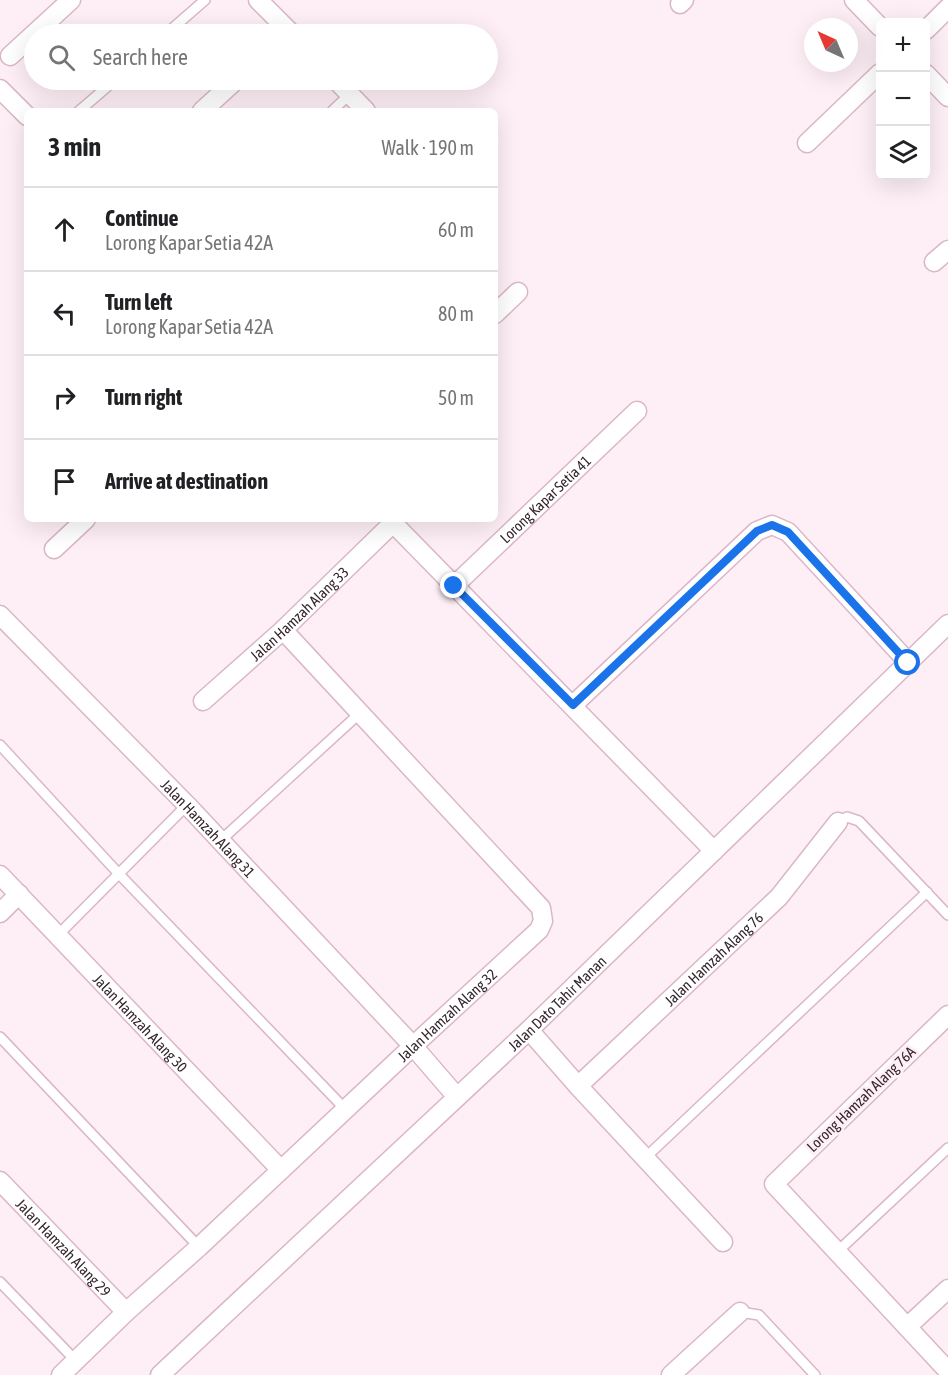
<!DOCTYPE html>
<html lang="en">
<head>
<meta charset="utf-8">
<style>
	:root { --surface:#fff; --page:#f2f2f2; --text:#202124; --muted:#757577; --line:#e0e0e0 }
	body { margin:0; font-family:"Asap Condensed",sans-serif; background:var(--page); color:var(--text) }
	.controls { position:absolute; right:18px; top:18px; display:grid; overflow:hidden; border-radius:9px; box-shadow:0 6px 24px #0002 }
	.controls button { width:54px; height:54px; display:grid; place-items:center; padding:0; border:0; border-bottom:2px solid var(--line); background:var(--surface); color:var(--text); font:30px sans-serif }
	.compass { position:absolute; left:804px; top:18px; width:54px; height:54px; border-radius:50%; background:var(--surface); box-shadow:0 6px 24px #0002; rotate:316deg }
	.stop { position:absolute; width:18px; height:18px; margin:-14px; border:4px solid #1a73e8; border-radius:50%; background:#fff }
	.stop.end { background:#1a73e8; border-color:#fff; box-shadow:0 2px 6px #0008 }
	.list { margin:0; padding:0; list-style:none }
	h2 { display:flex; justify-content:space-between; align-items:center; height:78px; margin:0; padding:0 24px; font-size:26px }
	h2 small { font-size:20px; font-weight:400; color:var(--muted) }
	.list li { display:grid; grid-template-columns:39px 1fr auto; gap:18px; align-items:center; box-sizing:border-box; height:84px; padding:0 24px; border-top:2px solid var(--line) }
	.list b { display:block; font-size:22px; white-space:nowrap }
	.list p { margin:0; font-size:20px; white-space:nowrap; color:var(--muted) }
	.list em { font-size:20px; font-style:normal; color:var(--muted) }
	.icon { flex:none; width:33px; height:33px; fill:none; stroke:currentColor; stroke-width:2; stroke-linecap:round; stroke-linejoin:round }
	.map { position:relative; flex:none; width:948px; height:1375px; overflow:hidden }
	.search { position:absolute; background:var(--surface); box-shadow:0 6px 24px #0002; left:24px; top:24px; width:474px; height:66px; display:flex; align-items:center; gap:15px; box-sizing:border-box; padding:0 21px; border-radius:33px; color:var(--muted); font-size:22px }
	.panel { position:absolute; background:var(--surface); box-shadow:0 6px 24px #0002; left:24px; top:108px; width:474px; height:414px; border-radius:9px }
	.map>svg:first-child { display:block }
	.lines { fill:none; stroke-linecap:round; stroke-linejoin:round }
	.lane-casing { stroke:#dab7c7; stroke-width:12 }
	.street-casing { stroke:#dab7c7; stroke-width:21 }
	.lane { stroke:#fff; stroke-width:9 }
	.street { stroke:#fff; stroke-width:18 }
	.route { stroke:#1a73e8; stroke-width:8 }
	.labels { text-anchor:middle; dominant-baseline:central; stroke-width:6; stroke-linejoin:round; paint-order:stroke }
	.street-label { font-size:15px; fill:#34262d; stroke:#feeff6 }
</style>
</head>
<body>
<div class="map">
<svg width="948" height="1375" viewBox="0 0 948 1375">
	<rect width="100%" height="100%" fill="#feeff6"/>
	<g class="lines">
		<defs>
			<g id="lane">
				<polyline points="166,34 205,0"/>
				<polyline points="79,111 115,80"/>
				<polyline points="332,111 350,94"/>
				<polyline points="0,745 119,874 346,1110"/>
				<polyline points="838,822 847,817 859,821 948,915"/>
				<polyline points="220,841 360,713"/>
				<polyline points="58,935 187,805"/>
				<polyline points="0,1037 199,1247"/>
				<polyline points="645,1158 927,892"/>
				<polyline points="837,1252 948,1148"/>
				<polyline points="0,1282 76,1361"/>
				<polyline points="740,1312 759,1315 815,1375"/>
			</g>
			<g id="street">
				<polyline points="258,0 292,34"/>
				<polyline points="854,0 880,27"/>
				<polyline points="680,4 684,0"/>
				<polyline points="926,30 948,8"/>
				<polyline points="10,56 71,0"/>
				<polyline points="926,74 948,97"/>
				<polyline points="336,80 366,111"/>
				<polyline points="0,89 27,116"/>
				<polyline points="202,111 236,80"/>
				<polyline points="807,143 880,73"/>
				<polyline points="934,262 948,250"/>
				<polyline points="495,314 518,292"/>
				<polyline points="389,519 714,851"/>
				<polyline points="54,549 86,519"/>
				<path id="s1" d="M454 586 637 411"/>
				<path id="s2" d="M0 615 187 805 413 1046 457 1097"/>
				<path id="s3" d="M203 701 283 630 393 523"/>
				<polyline points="573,705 757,531 772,525 788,532 908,662"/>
				<path id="s4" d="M0 875 281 1170"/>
				<polyline points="0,913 19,894"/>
				<polyline points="948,1015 774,1184 948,1371"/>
				<polyline points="529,1030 578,1086 723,1242"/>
				<path id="s5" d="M578 1086 779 897 838 822"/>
				<path id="s6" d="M0 1181 126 1312"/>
				<polyline points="907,1327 948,1289"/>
				<path id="s7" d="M61 1375 126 1312 199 1247 413 1046 539 930 543 921 541 908 283 630"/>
				<path id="s8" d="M160 1375 529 1030 948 624"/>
				<polyline points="671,1375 740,1312"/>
			</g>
		</defs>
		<use href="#lane" class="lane-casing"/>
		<use href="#street" class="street-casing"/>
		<use href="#lane" class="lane"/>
		<use href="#street" class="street"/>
	</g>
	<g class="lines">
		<polyline class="route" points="454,586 573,705 757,531 772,525 788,532 908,663"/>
	</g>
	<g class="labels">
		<g class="street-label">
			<text stroke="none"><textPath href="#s1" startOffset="126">Lorong Kapar Setia 41</textPath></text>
			<text stroke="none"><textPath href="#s3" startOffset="130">Jalan Hamzah Alang 33</textPath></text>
			<text stroke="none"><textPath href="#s2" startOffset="298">Jalan Hamzah Alang 31</textPath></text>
			<text stroke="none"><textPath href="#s5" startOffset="186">Jalan Hamzah Alang 76</textPath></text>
			<text stroke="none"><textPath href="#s8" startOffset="544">Jalan Dato Tahir Manan</textPath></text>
			<text stroke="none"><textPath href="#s7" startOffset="528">Jalan Hamzah Alang 32</textPath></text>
			<text stroke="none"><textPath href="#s4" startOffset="204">Jalan Hamzah Alang 30</textPath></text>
			<text transform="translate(861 1099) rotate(-44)">Lorong Hamzah Alang 76A</text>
			<text stroke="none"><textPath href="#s6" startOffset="92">Jalan Hamzah Alang 29</textPath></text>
		</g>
	</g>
</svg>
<div class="controls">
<button>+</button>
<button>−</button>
<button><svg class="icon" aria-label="layers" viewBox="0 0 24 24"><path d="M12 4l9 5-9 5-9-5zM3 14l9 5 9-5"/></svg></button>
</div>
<svg class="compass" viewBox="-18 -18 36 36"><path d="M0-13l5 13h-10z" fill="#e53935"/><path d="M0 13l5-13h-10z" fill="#757577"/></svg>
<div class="stop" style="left:908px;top:663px"></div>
<div class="stop end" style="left:454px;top:586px"></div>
<div class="search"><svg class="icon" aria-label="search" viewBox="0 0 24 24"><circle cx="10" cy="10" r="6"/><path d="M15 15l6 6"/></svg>Search here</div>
<section class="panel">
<h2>3 min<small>Walk · 190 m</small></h2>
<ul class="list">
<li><svg class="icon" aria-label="ahead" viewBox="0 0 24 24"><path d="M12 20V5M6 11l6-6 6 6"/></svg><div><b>Continue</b><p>Lorong Kapar Setia 42A</p></div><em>60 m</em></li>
<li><svg class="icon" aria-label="left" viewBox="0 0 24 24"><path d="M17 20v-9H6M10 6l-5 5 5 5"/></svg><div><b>Turn left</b><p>Lorong Kapar Setia 42A</p></div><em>80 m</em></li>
<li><svg class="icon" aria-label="right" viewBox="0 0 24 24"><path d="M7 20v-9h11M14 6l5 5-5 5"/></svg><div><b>Turn right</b></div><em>50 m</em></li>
<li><svg class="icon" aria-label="arrive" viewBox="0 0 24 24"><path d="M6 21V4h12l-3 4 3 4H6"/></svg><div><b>Arrive at destination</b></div></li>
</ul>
</section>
</div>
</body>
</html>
